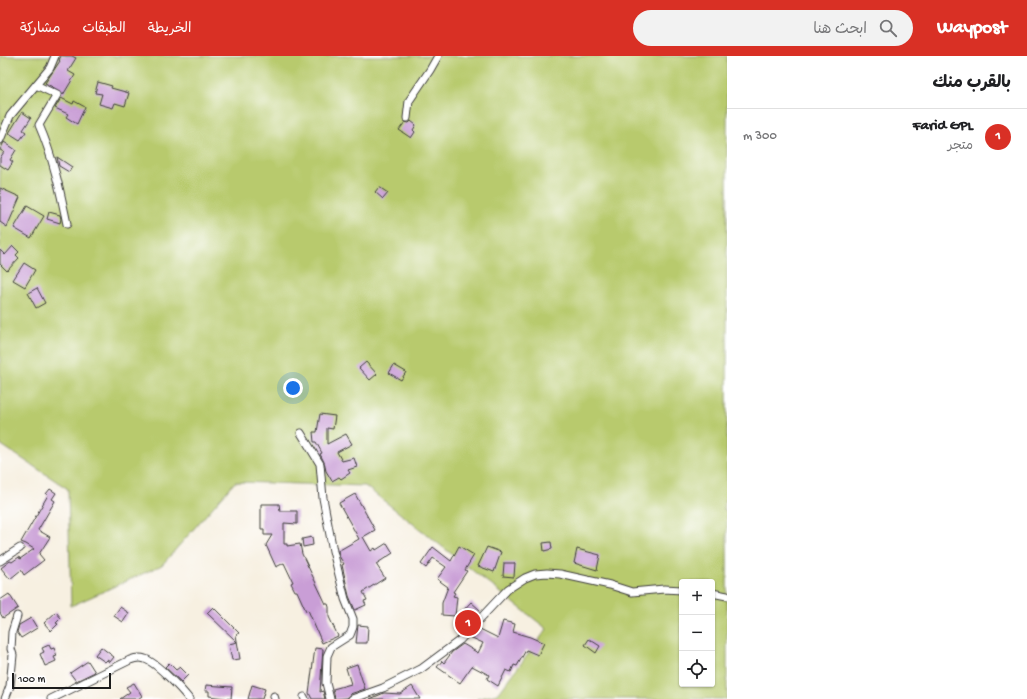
<!DOCTYPE html>
<html lang="ar">
<head>
<meta charset="utf-8">
<style>
	:root { --surface:#fff; --page:#f2f2f2; --text:#202124; --muted:#757577; --line:#e0e0e0; --accent:#d93025 }
	body { margin:0; font-family:"Gochi Hand","Playpen Sans Arabic",sans-serif; background:var(--page); color:var(--text); direction:rtl }
	.controls { position:absolute; right:12px; bottom:12px; display:grid; overflow:hidden; border-radius:4px; box-shadow:0 1px 3px #0004 }
	.controls button { width:36px; height:36px; display:grid; place-items:center; padding:0; border:0; border-bottom:1px solid var(--line); background:var(--surface); color:var(--text); font:20px sans-serif }
	.scale { position:absolute; left:12px; bottom:10px; width:99px; box-sizing:border-box; padding-left:4px; border:2px solid #1c1c1c; border-top:0; font-size:11px; line-height:14px; white-space:nowrap; color:#1c1c1c; -webkit-text-stroke:3px #fff; paint-order:stroke }
	.you { position:absolute; left:293px; top:332px; width:14px; height:14px; margin:-10px; border:3px solid #fff; border-radius:50%; background:#1a73e8; box-shadow:0 0 0 6px #1a73e833 }
	.badge { display:grid; place-items:center; width:26px; height:26px; border-radius:50%; background:var(--accent); color:#fff; font-size:13px; font-weight:700 }
	.pin { position:absolute; translate:-50% -50%; border:2px solid #fff; box-shadow:0 1px 4px #0006 }
	.list { margin:0; padding:0; list-style:none }
	h2 { display:flex; justify-content:space-between; align-items:center; height:52px; margin:0; padding:0 16px; font-size:17px }
	h2 small { font-size:13px; font-weight:400; color:var(--muted) }
	.list li { display:grid; grid-template-columns:26px 1fr auto; gap:12px; align-items:center; box-sizing:border-box; height:56px; padding:0 16px; border-top:1px solid var(--line) }
	.list b { display:block; font-size:15px; white-space:nowrap }
	.list p { margin:0; font-size:13px; white-space:nowrap; color:var(--muted) }
	.list em { font-size:13px; font-style:normal; color:var(--muted) }
	.icon { flex:none; width:22px; height:22px; fill:none; stroke:currentColor; stroke-width:2; stroke-linecap:round; stroke-linejoin:round }
	.map { position:relative; flex:none; width:727px; height:643px; overflow:hidden; direction:ltr }
	header { display:flex; align-items:center; gap:24px; box-sizing:border-box; height:56px; padding:0 20px; background:var(--accent); color:#fff }
	header strong { font-size:19px }
	nav { display:flex; gap:22px; margin-inline-start:auto; font-size:14px }
	.search { width:280px; height:36px; background:var(--page); display:flex; align-items:center; gap:10px; box-sizing:border-box; padding:0 14px; border-radius:22px; color:var(--muted); font-size:15px }
	main { display:flex }
	aside { flex:1; background:var(--surface) }
	.map>svg:first-child { display:block }
	.green { fill:#b8ca6d; stroke:#6a7344; fill-rule:evenodd }
	.building { fill:#c99ed6 }
	.lines { fill:none; stroke-linecap:round; stroke-linejoin:round }
	.minor-casing { stroke:#3d3c3a; stroke-width:9 }
	.minor { stroke:#fff; stroke-width:7 }
</style>
</head>
<body>
<header>
<strong>Waypost</strong>
<div class="search"><svg class="icon" aria-label="search" viewBox="0 0 24 24"><circle cx="10" cy="10" r="6"/><path d="M15 15l6 6"/></svg>ابحث هنا</div>
<nav><a>الخريطة</a><a>الطبقات</a><a>مشاركة</a></nav>
</header>
<main>
<aside>
<h2>بالقرب منك<small></small></h2>
<ul class="list">
<li><span class="badge">1</span><div><b>Farid GPL</b><p>متجر</p></div><em>300 m</em></li>
</ul>
</aside>
<div class="map">
<svg width="727" height="643" viewBox="0 0 727 643">
	<rect width="100%" height="100%" fill="#fff"/>
	<filter id="ink" filterUnits="userSpaceOnUse"><feTurbulence type="fractalNoise" baseFrequency=".025" numOctaves="2"/><feDisplacementMap in="SourceGraphic" scale="8" xChannelSelector="R" yChannelSelector="G"/><feConvolveMatrix kernelMatrix="1 2 1 2 8 2 1 2 1" color-interpolation-filters="sRGB"/></filter>
	<filter id="wash" filterUnits="userSpaceOnUse"><feTurbulence type="fractalNoise" baseFrequency=".012" numOctaves="4" result="noise"/><feDisplacementMap in="SourceGraphic" scale="16" xChannelSelector="R" yChannelSelector="G"/><feGaussianBlur stdDeviation="0.9" result="paint"/><feColorMatrix in="noise" values="0 0 0 0 0 0 0 0 0 0 0 0 0 0 0 0 0 1.4 0 .05"/><feComposite in="paint" operator="in"/></filter>
	<g filter="url(#wash)">
		<rect width="100%" height="100%" fill="#f7f0e1"/>
		<path class="green" d="M0 0H727V442L723 452 727 457V643H477L498 638 547 573 365 430 235 426 162 509 71 550 68 433 0 388ZM682 526H712V628H682Z"/>
		<g id="blocks">
			<g class="building">
				<polygon points="61,0 72,0 76,2 68,15 75,19 63,39 60,35 45,27 60,5 59,4"/>
				<polygon points="98,26 112,30 111,32 129,37 125,50 115,47 113,52 99,48 102,38 95,37"/>
				<polygon points="61,42 73,48 74,45 85,51 77,68 66,61 68,58 55,52"/>
				<polygon points="22,56 31,62 23,74 26,76 20,84 9,77"/>
				<polygon points="411,65 416,69 413,74 415,76 411,82 399,74 405,66 409,67"/>
				<polygon points="4,86 16,94 10,104 13,106 8,114 0,109 0,102 4,96 0,94"/>
				<polygon points="57,101 72,111 69,116 59,110"/>
				<polygon points="379,131 388,137 383,143 375,136"/>
				<polygon points="0,132 20,141 7,171 0,166"/>
				<polygon points="27,150 44,160 31,182 14,172"/>
				<polygon points="49,156 60,159 61,163 60,167 47,163"/>
				<polygon points="13,190 19,196 16,199 19,202 7,215 0,208 0,194 5,199"/>
				<polygon points="24,207 35,214 25,231 13,224"/>
				<polygon points="37,232 45,247 36,252 28,237"/>
				<polygon points="366,306 377,318 370,324 359,312"/>
				<polygon points="394,309 406,316 401,324 389,317"/>
				<polygon points="320,358 335,360 333,373 327,372 327,388 346,378 352,388 337,396 342,405 354,402 357,411 348,414 350,417 341,423 339,421 332,425 326,415 324,406 320,398 322,397 316,386 314,386 313,376 317,376"/>
				<polygon points="50,433 56,437 52,443 55,445 38,474 50,481 39,498 44,504 24,519 21,514 10,523 1,512 10,505 12,506 19,501 20,503 34,493 26,488 21,486 48,439 46,438"/>
				<polygon points="355,438 375,474 363,481 371,495 375,492 376,494 387,487 393,497 376,508 385,522 363,536 367,544 364,545 366,549 355,554 349,540 342,509 344,508 339,500 338,495 359,483 339,447"/>
				<polygon points="261,448 279,448 280,455 297,455 297,468 284,467 284,488 287,488 287,490 300,488 302,498 326,548 328,548 329,551 329,561 338,580 322,587 308,554 306,555 297,535 295,535 291,527 293,526 284,507 276,511 266,489 272,479 264,479 264,473 261,473"/>
				<polygon points="312,481 313,489 303,491 302,483"/>
				<polygon points="551,486 552,493 544,495 543,487"/>
				<polygon points="459,490 474,499 465,514 467,515 453,536 455,537 453,540 457,541 455,560 442,559 442,547 448,531 437,523 446,511 433,502 426,512 421,508 433,491 451,505"/>
				<polygon points="487,491 501,496 494,516 478,510"/>
				<polygon points="577,493 600,499 597,514 574,507"/>
				<polygon points="504,507 515,507 514,521 503,520"/>
				<polygon points="9,538 18,552 3,562 0,557 0,544"/>
				<polygon points="471,546 480,554 466,570 461,565 467,561 458,560"/>
				<polygon points="120,551 129,557 123,566 114,560"/>
				<polygon points="213,551 239,577 236,579 240,603 232,604 229,588 237,586 207,557"/>
				<polygon points="56,556 61,562 56,567 58,568 51,575 44,567"/>
				<polygon points="31,562 37,572 21,582 17,576 19,569"/>
				<polygon points="503,565 515,568 513,576 530,581 544,587 538,599 526,594 517,610 514,609 511,616 506,614 498,630 487,623 489,619 472,610 460,627 437,611 442,605 444,607 452,596 463,588 478,597 483,587 470,581 478,572 498,582"/>
				<polygon points="358,569 368,570 367,587 356,587"/>
				<polygon points="589,583 600,590 596,597 585,589"/>
				<polygon points="49,589 51,593 54,592 57,600 54,601 56,605 45,610 40,598 44,596 42,592"/>
				<polygon points="101,591 114,601 110,606 107,604 105,606 95,599"/>
				<polygon points="315,592 323,593 320,636 323,635 325,643 312,643 309,637"/>
				<polygon points="88,605 95,616 76,625 70,617"/>
				<polygon points="169,607 176,614 180,611 188,619 181,626 165,611"/>
				<polygon points="357,608 365,633 350,638 347,642 335,643 333,633 351,628 346,612"/>
				<polygon points="134,627 142,640 138,643 120,643 130,636 126,631"/>
				<polygon points="206,629 232,631 231,643 209,640 209,635 205,635"/>
				<polygon points="252,629 265,633 262,643 248,643"/>
				<polygon points="412,630 420,643 370,643 384,637 400,638"/>
			</g>
		</g>
	</g>
	<g filter="url(#ink)">
		<use href="#blocks" fill-opacity="0" stroke="#3d3c3a" stroke-width="1"/>
		<g class="lines">
			<defs>
				<g id="minor">
					<path d="M36 29 57 39 39 69C53 101 60 134 67 168"/>
					<polyline points="407,62 409,45 430,14 438,0"/>
					<polyline points="0,84 10,60 50,12 55,0"/>
					<polyline points="301,377 320,408 323,442 333,495 345,543 353,563 353,571 350,579 331,591 327,600 326,627 330,643"/>
					<polyline points="0,505 20,492"/>
					<polyline points="712,537 727,540"/>
					<polyline points="274,640 275,643"/>
					<polyline points="304,641 305,643"/>
					<polyline points="5,643 10,630 13,599 11,593 12,576 17,560"/>
					<path d="M51 643 130 604C135 602 140 601 145 603 156 606 182 634 189 643"/>
					<polyline points="352,643 383,632 421,613 460,584 508,533 525,522 535,518 547,517 560,518 610,529 632,536 664,533 682,534"/>
				</g>
			</defs>
			<use href="#minor" class="minor-casing"/>
			<use href="#minor" class="minor"/>
		</g>
	</g>
</svg>
<div class="controls">
<button>+</button>
<button>−</button>
<button><svg class="icon" aria-label="locate" viewBox="0 0 24 24"><circle cx="12" cy="12" r="6"/><path d="M12 2v4M12 18v4M2 12h4M18 12h4"/></svg></button>
</div>
<div class="scale">100 m</div>
<div class="you"></div>
<div class="pin badge" style="left:468px;top:567px">1</div>
</div>
</main>
</body>
</html>
